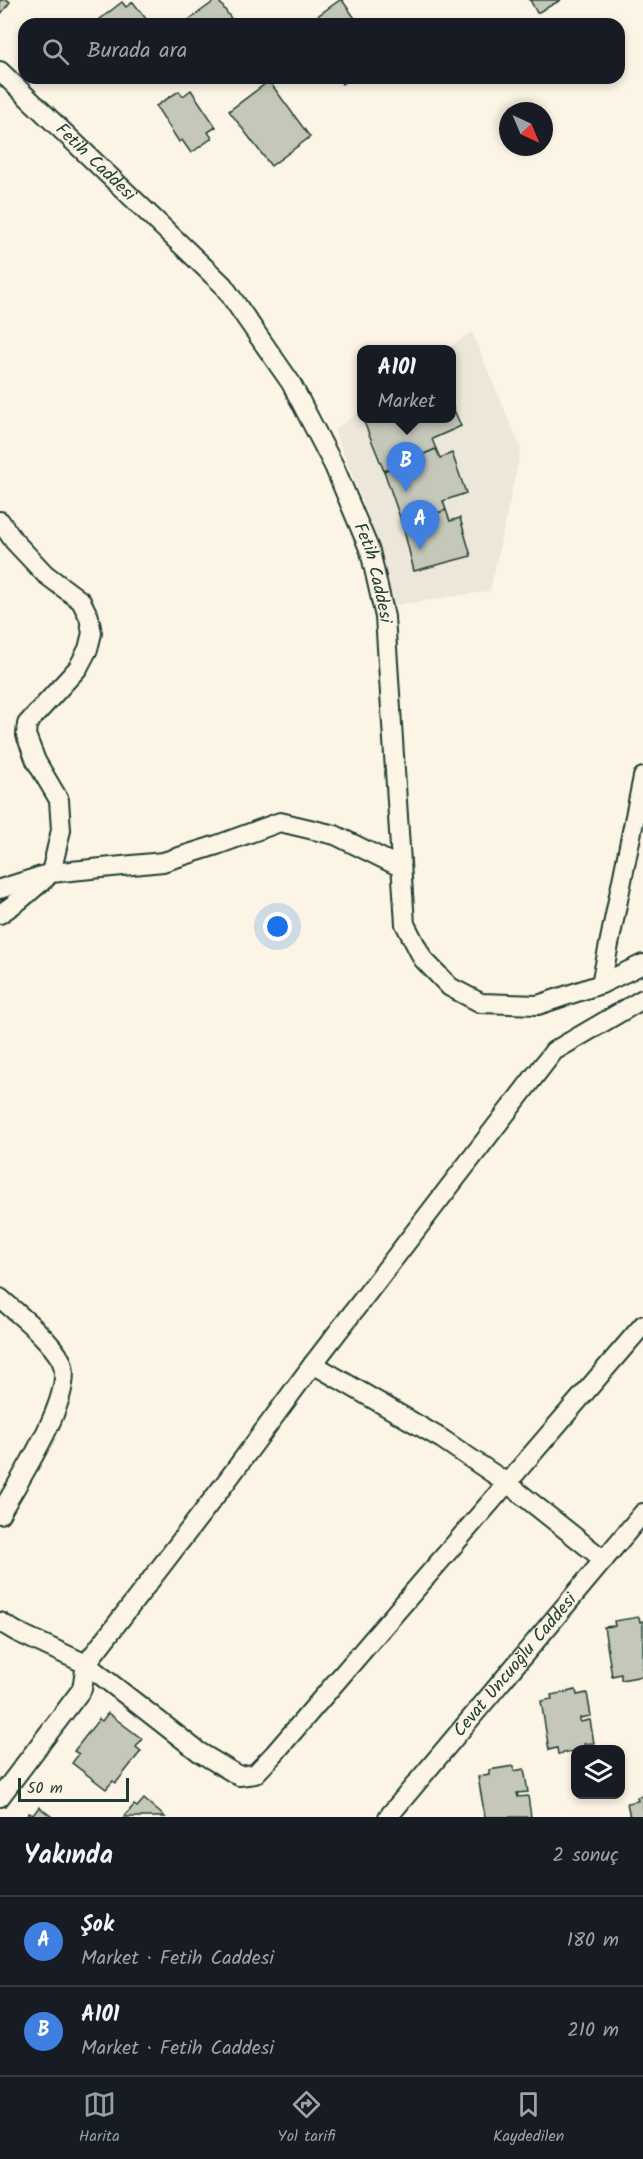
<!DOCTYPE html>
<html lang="tr">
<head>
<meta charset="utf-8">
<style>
	:root { --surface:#171b24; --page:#20242c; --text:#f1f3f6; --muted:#9ea1a6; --line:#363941; --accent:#92a19f }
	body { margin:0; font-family:Kalam,sans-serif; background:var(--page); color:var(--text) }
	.controls { position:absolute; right:18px; bottom:18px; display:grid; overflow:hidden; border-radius:12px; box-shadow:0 3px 9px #0003 }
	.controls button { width:54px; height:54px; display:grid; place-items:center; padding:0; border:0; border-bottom:2px solid var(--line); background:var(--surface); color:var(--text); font:30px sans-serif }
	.compass { position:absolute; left:499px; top:102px; width:54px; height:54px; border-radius:50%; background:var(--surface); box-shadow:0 3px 9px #0003; rotate:136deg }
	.scale { position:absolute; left:18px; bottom:15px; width:111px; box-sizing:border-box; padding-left:6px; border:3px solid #1f3d34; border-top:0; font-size:16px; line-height:21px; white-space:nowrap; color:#1f3d34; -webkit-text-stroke:4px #fcf5e5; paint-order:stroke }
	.you { position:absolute; left:278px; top:927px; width:21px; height:21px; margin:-15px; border:4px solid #fff; border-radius:50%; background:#1a73e8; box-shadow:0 0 0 9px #1a73e833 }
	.badge { display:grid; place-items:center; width:39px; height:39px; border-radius:50%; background:var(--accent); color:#fff; font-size:20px; font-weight:700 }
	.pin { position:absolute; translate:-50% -50px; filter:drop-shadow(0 2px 3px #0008) }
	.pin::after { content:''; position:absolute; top:32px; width:21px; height:18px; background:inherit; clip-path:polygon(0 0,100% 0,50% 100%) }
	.popup { position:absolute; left:357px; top:345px; width:99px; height:78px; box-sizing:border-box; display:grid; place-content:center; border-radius:12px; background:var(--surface); filter:drop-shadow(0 2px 4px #0005); font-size:20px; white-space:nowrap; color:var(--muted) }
	.popup b { font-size:22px; color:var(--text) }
	.popup::after { content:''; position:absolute; left:50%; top:100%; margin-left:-12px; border:12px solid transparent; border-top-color:var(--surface) }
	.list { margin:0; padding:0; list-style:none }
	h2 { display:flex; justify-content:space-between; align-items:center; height:78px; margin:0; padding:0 24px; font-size:26px }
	h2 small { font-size:20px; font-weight:400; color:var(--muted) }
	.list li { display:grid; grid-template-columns:39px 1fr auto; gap:18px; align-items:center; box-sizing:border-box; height:90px; padding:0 24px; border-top:2px solid var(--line) }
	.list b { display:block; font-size:22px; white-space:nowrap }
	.list p { margin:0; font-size:20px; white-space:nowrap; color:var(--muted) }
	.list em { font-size:20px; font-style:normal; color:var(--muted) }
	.icon { flex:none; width:33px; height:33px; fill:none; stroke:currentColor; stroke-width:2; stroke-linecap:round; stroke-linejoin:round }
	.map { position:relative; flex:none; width:643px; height:1817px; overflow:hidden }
	.search { position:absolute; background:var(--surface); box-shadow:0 3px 9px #0003; left:18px; right:18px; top:18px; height:66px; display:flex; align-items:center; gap:15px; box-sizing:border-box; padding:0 21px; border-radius:18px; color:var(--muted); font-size:22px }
	.sheet { height:258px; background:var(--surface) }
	nav { display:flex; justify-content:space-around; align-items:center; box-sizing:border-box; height:84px; border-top:2px solid var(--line); background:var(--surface); font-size:16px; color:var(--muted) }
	nav a { display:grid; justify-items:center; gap:3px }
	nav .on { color:var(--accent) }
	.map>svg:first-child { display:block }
	.built { fill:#ece7d8 }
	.building { fill:#c5c7b9; stroke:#1f3d34; stroke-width:1.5 }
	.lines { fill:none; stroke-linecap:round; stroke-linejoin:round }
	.minor-casing { stroke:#1f3d34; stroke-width:22 }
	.minor { stroke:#fcf5e5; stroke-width:18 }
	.labels { text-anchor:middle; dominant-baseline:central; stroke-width:4.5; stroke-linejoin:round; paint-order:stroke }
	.street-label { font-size:18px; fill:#1f3d34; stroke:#fcf5e5 }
</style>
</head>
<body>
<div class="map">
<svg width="643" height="1817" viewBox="0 0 643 1817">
	<rect width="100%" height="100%" fill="#fcf5e5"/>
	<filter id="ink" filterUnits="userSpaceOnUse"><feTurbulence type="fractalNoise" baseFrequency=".0167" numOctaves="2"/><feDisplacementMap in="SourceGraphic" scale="12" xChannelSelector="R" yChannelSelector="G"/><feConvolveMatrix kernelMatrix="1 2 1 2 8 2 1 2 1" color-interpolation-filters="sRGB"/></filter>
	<g filter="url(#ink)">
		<polygon class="built" points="472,332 521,449 490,591 391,606 367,513 334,430 361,411 361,418 451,418 451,350 447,349"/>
		<g class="building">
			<polygon points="0,0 7,0 10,2 0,15"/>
			<polygon points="216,0 218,0 235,24 183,24"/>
			<polygon points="340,0 342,0 359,24 306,24"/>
			<polygon points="530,0 561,0 537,13"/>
			<polygon points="122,2 126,7 133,2 150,24 102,24 99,20"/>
			<polygon points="338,78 350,78 342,84"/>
			<polygon points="269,81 310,137 271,166 229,111"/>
			<polygon points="191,90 216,127 208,132 212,138 191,153 182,140 179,142 156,106 179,91 183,96"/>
			<polygon points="451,403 461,426 432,439 436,449 384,471 364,422 373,418 451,418"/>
			<polygon points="436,449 440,458 452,453 466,493 443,501 446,510 403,526 384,471"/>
			<polygon points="446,510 450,521 460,518 471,556 414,571 403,526"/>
			<polygon points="639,1617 640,1622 643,1621 643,1676 621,1680 621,1674 612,1676 604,1627 615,1626 614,1621"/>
			<polygon points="576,1690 577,1695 587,1693 591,1716 580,1718 580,1722 590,1720 594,1743 584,1744 585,1749 558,1754 557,1748 549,1750 541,1701 552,1699 551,1695"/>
			<polygon points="108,1713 142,1739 136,1747 141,1751 116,1783 113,1781 106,1789 72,1763 79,1754 74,1751 99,1719 102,1721"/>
			<polygon points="514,1766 514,1771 524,1769 528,1792 517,1793 518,1797 528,1796 531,1817 485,1817 478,1777 489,1775 489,1770"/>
			<polygon points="643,1796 643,1817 630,1817 627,1803 638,1801 637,1797"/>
			<polygon points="144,1799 165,1817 124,1817 134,1805 137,1807"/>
			<polygon points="39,1807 52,1817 26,1817 29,1813 33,1815"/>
		</g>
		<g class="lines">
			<defs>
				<g id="minor">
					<path id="s1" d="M0 71 223 285 291 383 334 466 370 551 385 617 405 924 423 959 450 987 481 1003 538 1005 601 984 643 964"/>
					<polyline points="0,521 14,541 45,574 81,601 89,617 92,633 88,649 78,668 27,724 26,735 36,761 59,800 61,830 51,873"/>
					<polyline points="0,889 51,873 163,862 217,845 280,822 335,835 400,867"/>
					<polyline points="0,914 20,900 46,878"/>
					<polyline points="601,984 643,777"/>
					<path d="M0 1298C19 1315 49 1338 61 1360 78 1393 17 1483 0 1514"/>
					<polyline points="313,1364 442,1439 507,1483 604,1560"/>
					<polyline points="0,1622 17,1632 86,1664 199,1752 239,1776 255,1774 274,1754 643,1325"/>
					<polyline points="0,1797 82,1689 86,1664 226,1482 313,1364 554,1051 643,999"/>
					<path id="s2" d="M388 1817 643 1513"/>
				</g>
			</defs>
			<use href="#minor" class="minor-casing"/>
			<use href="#minor" class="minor"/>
		</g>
	</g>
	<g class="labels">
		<g class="street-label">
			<text stroke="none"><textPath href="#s1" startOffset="132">Fetih Caddesi</textPath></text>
			<text stroke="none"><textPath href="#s1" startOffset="636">Fetih Caddesi</textPath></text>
			<text stroke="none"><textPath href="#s2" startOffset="198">Cevat Uncuoğlu Caddesi</textPath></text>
		</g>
	</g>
</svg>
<div class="controls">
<button><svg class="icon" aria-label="layers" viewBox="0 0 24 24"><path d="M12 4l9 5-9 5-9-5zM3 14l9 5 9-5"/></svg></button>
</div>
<svg class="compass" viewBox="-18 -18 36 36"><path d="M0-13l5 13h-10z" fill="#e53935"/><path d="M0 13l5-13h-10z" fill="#9ea1a6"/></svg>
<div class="scale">50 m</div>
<div class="you"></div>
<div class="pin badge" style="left:420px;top:550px;background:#3f7fe0">A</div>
<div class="pin badge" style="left:406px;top:492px;background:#3f7fe0">B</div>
<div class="popup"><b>A101</b>Market</div>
<div class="search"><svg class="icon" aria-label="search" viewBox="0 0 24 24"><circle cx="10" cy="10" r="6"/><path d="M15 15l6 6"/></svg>Burada ara</div>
</div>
<section class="sheet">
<h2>Yakında<small>2 sonuç</small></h2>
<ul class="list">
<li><span class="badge" style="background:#3f7fe0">A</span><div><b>Şok</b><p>Market · Fetih Caddesi</p></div><em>180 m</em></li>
<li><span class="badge" style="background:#3f7fe0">B</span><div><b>A101</b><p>Market · Fetih Caddesi</p></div><em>210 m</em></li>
</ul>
</section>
<nav>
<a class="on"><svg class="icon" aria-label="map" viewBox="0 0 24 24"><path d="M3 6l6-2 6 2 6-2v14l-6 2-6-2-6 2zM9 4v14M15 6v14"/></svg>Harita</a>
<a><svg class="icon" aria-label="directions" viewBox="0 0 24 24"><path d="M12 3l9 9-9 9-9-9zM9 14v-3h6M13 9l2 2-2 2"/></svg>Yol tarifi</a>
<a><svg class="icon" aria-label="saved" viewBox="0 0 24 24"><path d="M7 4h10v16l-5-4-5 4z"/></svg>Kaydedilen</a>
</nav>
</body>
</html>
